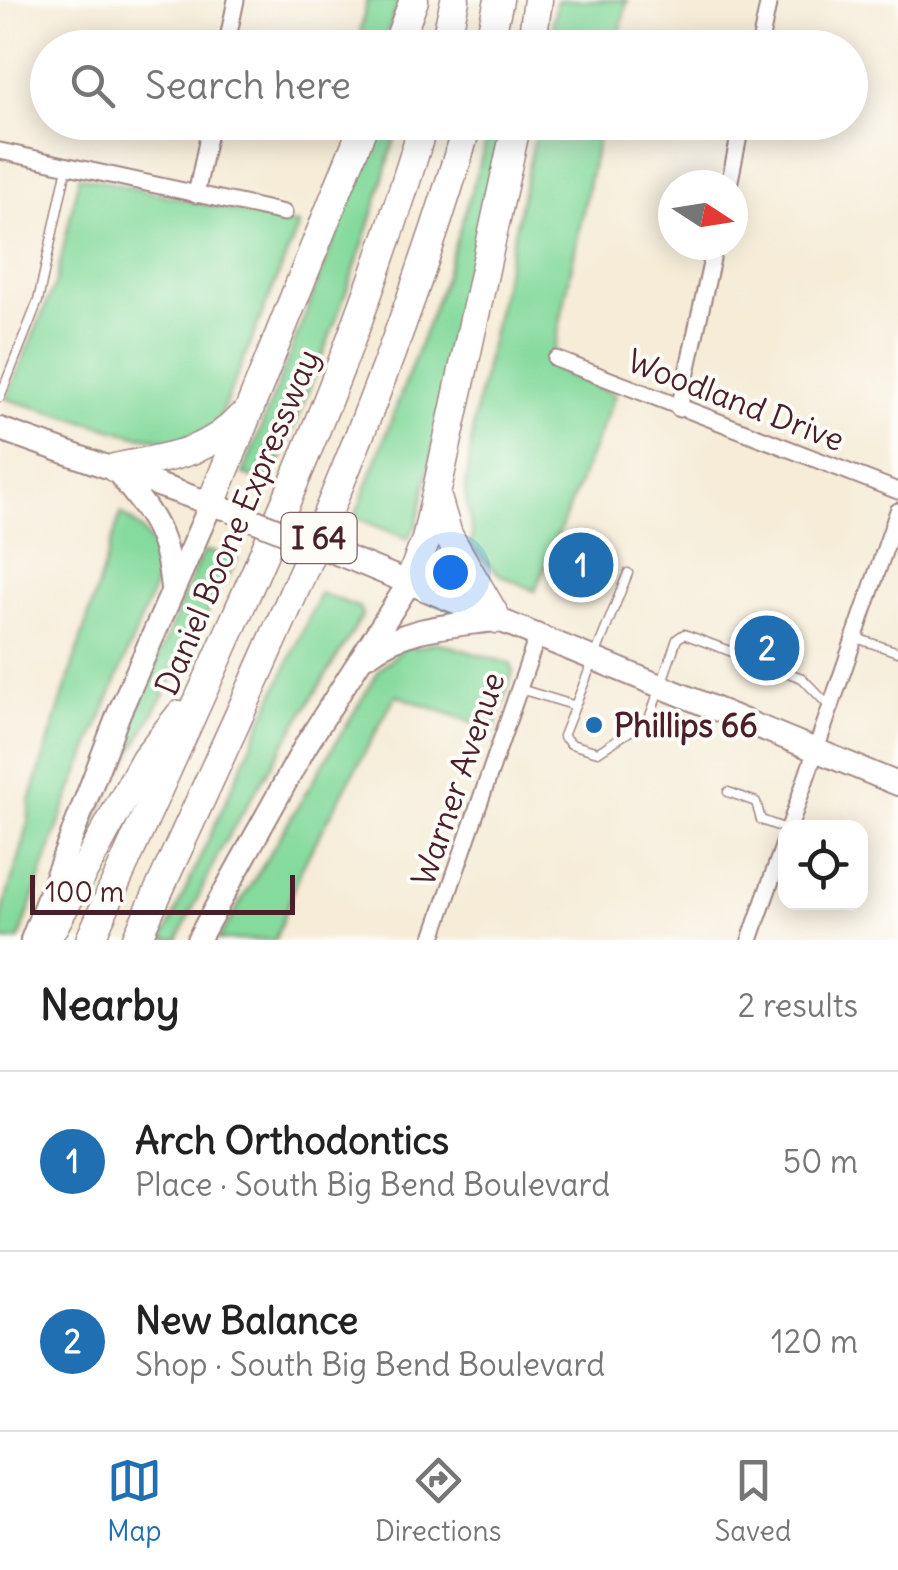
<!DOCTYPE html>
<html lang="en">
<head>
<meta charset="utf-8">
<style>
	:root { --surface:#fff; --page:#f6f6f6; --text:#222; --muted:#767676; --line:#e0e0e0; --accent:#1f6fb2 }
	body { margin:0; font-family:Delius,sans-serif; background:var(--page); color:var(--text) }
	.controls { position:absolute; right:30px; bottom:30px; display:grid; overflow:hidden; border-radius:20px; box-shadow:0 5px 25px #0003 }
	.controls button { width:90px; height:90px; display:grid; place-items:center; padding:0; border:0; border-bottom:2px solid var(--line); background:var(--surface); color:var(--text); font:50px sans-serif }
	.compass { position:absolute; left:658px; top:170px; width:90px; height:90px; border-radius:50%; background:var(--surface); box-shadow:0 5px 25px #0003; rotate:102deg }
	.scale { position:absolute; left:30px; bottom:25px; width:265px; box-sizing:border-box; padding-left:10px; border:5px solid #4a1f2b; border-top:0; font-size:28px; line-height:35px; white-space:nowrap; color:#4a1f2b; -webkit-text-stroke:8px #fdfcf7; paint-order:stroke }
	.you { position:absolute; left:450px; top:572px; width:35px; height:35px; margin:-25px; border:8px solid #fff; border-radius:50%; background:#1a73e8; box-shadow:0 0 0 15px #1a73e833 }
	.badge { display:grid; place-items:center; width:65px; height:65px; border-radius:50%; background:var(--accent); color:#fff; font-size:32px; font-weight:700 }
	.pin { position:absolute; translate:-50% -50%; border:5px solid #fff; box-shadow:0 2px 10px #0006 }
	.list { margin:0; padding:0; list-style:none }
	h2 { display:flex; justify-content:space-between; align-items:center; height:130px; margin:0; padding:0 40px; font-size:42px }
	h2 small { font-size:32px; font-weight:400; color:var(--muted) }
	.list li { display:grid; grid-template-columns:65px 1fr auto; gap:30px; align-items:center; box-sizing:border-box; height:180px; padding:0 40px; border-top:2px solid var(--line) }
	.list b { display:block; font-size:38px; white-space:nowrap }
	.list p { margin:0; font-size:32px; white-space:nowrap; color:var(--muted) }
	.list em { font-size:32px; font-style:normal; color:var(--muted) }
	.icon { flex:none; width:55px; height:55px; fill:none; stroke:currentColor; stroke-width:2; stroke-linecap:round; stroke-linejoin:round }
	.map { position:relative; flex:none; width:898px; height:940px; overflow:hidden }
	.search { position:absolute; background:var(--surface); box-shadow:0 5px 25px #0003; left:30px; right:30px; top:30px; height:110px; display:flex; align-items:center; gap:25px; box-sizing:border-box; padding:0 35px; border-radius:55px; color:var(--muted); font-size:38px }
	.sheet { height:490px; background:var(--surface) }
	nav { display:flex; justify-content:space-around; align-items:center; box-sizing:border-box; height:140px; border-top:2px solid var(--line); background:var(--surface); font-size:28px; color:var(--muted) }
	nav a { display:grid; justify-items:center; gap:5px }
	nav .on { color:var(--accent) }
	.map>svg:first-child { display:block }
	.green { fill:#85da9d; stroke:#687c64; stroke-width:2.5 }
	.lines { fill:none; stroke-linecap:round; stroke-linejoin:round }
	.service-casing { stroke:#a08682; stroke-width:11 }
	.minor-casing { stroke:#a08682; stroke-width:19 }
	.secondary-casing { stroke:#a08682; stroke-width:26 }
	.motorway-casing { stroke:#a08682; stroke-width:31 }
	.service { stroke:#fff; stroke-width:8 }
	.minor { stroke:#fff; stroke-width:15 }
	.secondary { stroke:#fff; stroke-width:22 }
	.motorway { stroke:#fff; stroke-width:28 }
	.secondary-bridge-casing { stroke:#a08682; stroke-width:26; stroke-linecap:butt }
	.secondary-bridge { stroke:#fff; stroke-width:22 }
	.poi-dot { fill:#1f6fb2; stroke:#fdfcf7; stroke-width:4 }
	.labels { text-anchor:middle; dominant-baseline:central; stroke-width:8; stroke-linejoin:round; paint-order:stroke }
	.shield { fill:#fdfcf7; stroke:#806168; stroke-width:2.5 }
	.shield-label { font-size:30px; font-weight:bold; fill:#4a1f2b }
	.street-label { font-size:32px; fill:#4a1f2b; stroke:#fdfcf7 }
	.poi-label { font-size:32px; font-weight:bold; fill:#4a1f2b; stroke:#fdfcf7; text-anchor:start }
</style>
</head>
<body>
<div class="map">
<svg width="898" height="940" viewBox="0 0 898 940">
	<rect width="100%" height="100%" fill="#fdfcf7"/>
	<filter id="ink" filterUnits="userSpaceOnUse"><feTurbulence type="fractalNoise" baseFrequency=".01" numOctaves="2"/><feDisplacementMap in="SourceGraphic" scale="20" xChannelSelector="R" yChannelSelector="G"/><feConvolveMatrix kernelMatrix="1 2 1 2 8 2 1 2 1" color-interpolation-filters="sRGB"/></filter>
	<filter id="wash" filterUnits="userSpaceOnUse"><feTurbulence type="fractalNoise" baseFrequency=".0048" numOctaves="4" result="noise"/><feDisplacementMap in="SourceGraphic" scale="40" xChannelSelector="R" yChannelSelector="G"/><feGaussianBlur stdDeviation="2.25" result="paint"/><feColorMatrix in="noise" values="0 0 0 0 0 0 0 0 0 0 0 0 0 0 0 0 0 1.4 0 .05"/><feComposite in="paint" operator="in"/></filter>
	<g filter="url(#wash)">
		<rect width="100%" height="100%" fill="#f6ecd8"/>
		<g class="green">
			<polygon points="367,0 400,0 382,47 357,48"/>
			<polygon points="557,0 627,0 617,47 549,47"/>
			<path d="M380 123H399C367 247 320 365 270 484L243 474Z"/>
			<polygon points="492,123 504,123 417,524 408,539 355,517 444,280"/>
			<polygon points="538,123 601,123 551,367 615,395 535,591 499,574 468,545 473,538 465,493 475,415"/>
			<polygon points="79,176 299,225 214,431 174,441 132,435 6,399 56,282"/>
			<path d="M121 513C149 532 162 551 155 585L65 807 19 940H0C0 891 30 850 30 801Z"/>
			<polygon points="207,551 237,559 224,584 217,585 205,620 80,846 201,555"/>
			<polygon points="320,593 360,608 362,616 221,848 178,940 163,940"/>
			<polygon points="436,642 511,664 513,672 494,730 396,695 302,867 275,940 218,940 380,669 406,646 416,648"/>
		</g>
	</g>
	<g filter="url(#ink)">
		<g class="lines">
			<defs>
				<g id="service">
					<polyline points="0,397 38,301 67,167"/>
					<polyline points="628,573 563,736 571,744 598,752 649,719 677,639 684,634 802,678 830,707"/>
					<polyline points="856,638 898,652"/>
					<polyline points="520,689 573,705"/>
					<polyline points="728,792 756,802 761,820 786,829"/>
				</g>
				<g id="minor">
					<polyline points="226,48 236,0"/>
					<polyline points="759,48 769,0"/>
					<polyline points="0,151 284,213"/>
					<polyline points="729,185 742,122"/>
					<polyline points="196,195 211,122"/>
					<polyline points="556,359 898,491"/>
					<polyline points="679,409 715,245"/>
					<polyline points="789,828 898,511"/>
					<polyline points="432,940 537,637"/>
					<polyline points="750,940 786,838"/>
				</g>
				<g id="secondary">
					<polyline points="0,429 223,508"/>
					<path d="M117 471C152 516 166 529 172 588"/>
					<polyline points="361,563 898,784"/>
					<path d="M368 655C405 627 449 626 494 620"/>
					<polyline points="32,940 119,713 211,504"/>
					<polyline points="198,940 306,745 409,583"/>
				</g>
				<g id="motorway">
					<polyline points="396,48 414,0"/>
					<polyline points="444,48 455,0"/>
					<polyline points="488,48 499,0"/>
					<polyline points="531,48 538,0"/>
					<path d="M115 468C161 458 207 455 240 418"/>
					<polyline points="438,501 448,535 497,619"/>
					<polyline points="211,504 365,122"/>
					<polyline points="409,583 426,540 517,122"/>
					<polyline points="46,940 145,759 180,715"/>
					<path d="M90 940C210 671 341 407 424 122"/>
					<path d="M136 940C259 672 386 407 468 122"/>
				</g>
			</defs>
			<use href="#service" class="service-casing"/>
			<use href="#minor" class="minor-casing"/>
			<use href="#secondary" class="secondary-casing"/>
			<use href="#motorway" class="motorway-casing"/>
			<use href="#service" class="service"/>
			<use href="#minor" class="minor"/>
			<use href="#secondary" class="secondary"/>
			<use href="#motorway" class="motorway"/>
			<defs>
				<polyline id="secondary-bridge" points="231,511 361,563"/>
			</defs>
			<use href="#secondary-bridge" class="secondary-bridge-casing"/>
			<use href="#secondary-bridge" class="secondary-bridge"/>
		</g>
	</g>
	<circle class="poi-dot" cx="594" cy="725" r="10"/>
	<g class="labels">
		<rect class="shield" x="281.5" y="513" width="75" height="50" rx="8"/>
		<g class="shield-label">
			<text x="319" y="538">I 64</text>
		</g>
		<g class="street-label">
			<text transform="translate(736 400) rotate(21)">Woodland Drive</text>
			<text transform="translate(237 522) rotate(-67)">Daniel Boone Expressway</text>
			<text transform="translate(458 779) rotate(-71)">Warner Avenue</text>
		</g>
		<g class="poi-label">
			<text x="614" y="725">Phillips 66</text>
		</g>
	</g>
</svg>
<div class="controls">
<button><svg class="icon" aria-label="locate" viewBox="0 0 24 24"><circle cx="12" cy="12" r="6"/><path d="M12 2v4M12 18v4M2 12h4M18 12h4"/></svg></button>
</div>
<svg class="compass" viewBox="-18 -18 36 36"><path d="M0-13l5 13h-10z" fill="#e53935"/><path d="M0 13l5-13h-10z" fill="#767676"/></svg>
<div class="scale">100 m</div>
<div class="you"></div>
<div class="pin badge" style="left:581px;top:565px">1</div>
<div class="pin badge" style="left:767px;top:648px">2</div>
<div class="search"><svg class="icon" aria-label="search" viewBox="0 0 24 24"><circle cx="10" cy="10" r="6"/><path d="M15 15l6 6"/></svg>Search here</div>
</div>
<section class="sheet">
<h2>Nearby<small>2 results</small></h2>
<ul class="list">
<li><span class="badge">1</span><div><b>Arch Orthodontics</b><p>Place · South Big Bend Boulevard</p></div><em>50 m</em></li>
<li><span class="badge">2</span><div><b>New Balance</b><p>Shop · South Big Bend Boulevard</p></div><em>120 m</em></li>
</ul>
</section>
<nav>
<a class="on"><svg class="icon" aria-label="map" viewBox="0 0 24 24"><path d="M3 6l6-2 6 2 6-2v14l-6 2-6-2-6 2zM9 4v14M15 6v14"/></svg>Map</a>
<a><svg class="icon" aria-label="directions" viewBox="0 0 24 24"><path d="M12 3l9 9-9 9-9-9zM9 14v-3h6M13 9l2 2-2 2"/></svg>Directions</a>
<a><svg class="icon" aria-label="saved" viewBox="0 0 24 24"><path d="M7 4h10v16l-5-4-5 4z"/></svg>Saved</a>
</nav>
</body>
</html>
